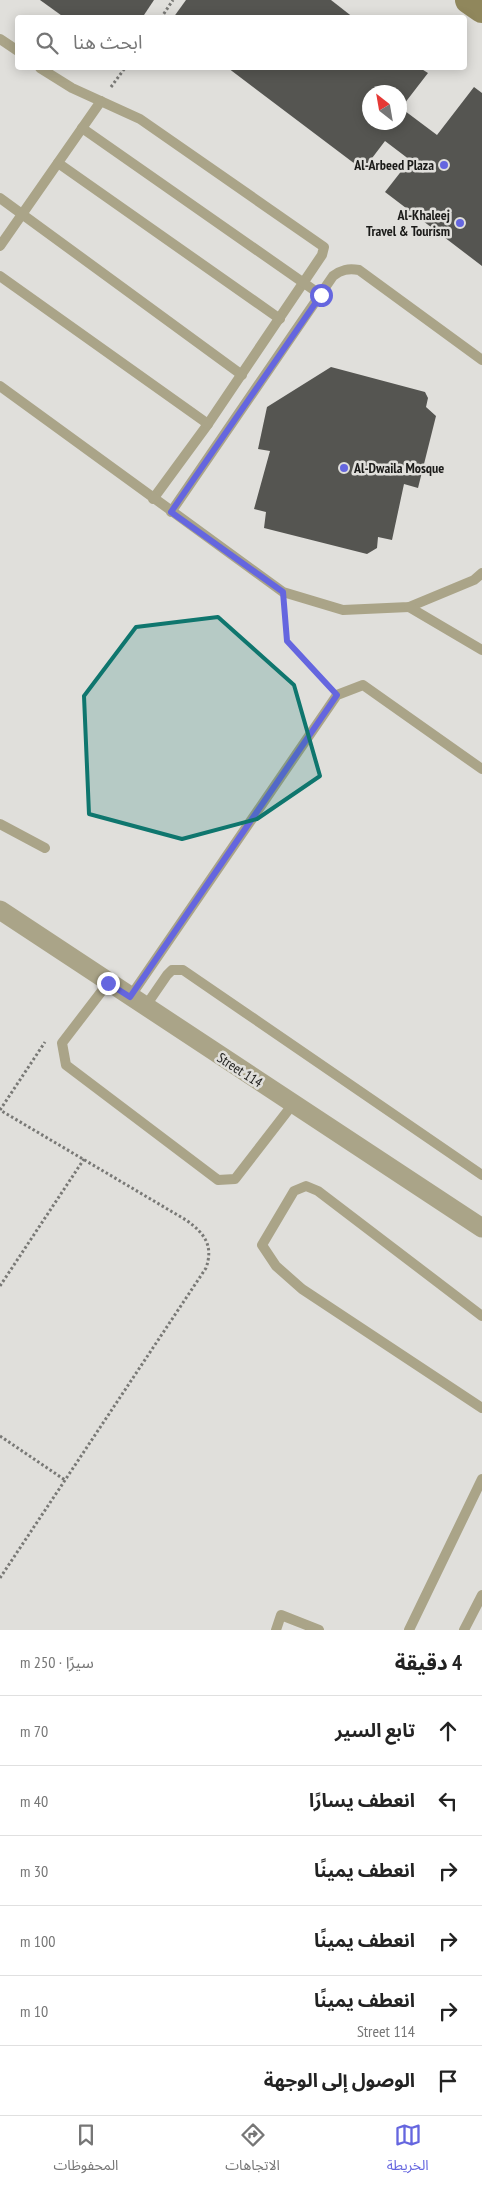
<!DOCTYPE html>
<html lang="ar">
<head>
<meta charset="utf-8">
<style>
	:root { --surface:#fff; --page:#f6f6f6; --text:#222; --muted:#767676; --line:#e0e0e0; --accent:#6566df }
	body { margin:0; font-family:"PT Sans Narrow","Noto Sans Arabic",sans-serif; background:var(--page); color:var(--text); direction:rtl }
	.compass { position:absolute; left:362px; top:85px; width:45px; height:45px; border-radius:50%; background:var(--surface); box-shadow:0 2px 12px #0003; rotate:329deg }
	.stop { position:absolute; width:15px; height:15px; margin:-11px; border:4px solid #6566df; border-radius:50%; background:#fff }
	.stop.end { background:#6566df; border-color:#fff; box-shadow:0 1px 5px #0008 }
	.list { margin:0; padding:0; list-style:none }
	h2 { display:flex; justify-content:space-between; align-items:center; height:65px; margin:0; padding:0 20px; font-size:21px }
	h2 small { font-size:16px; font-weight:400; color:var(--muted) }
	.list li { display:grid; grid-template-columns:32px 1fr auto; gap:15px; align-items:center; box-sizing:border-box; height:70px; padding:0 20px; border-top:1px solid var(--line) }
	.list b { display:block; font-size:19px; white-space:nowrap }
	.list p { margin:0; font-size:16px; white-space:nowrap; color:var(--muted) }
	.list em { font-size:16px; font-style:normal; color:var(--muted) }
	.icon { flex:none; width:28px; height:28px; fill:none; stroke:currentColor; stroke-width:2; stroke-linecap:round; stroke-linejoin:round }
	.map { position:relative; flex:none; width:482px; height:1630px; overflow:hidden; direction:ltr }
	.search { position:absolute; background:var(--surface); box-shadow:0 2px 12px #0003; left:15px; right:15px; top:15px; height:55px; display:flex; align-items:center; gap:12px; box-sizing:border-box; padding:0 18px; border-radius:5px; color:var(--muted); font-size:19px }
	.sheet { height:485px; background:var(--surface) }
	nav { display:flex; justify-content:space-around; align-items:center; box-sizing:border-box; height:70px; border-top:1px solid var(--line); background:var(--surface); font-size:14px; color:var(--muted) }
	nav a { display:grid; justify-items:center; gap:2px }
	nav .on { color:var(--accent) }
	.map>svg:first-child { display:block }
	.building { fill:#555551; fill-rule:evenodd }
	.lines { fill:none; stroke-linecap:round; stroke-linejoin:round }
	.path { stroke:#797976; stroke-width:3; stroke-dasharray:2.5 2.5; stroke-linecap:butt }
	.lane { stroke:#aaa488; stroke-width:10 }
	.street { stroke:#aaa488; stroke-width:19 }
	.secondary { stroke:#90875c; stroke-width:28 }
	.route { stroke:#6566df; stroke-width:6 }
	.marked { fill:#0f766e; fill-opacity:0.2; stroke:#0f766e; stroke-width:4; stroke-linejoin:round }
	.poi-dot { fill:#6566df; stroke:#e0dfdb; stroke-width:2 }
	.labels { text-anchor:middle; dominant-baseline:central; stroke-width:5; stroke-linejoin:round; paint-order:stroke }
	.poi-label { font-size:14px; font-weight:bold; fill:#1b1b19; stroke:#e0dfdb; text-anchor:end }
	.street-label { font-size:14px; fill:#1b1b19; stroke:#e0dfdb }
</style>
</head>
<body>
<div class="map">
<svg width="482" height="1630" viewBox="0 0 482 1630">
	<rect width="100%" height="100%" fill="#e0dfdb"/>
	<g class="building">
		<polygon points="40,0 154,0 142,18 65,18"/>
		<polygon points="186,0 331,0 354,18 173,18"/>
		<path d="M228 68H420L428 73 401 108 437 135 474 87 482 93V266L385 192 410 160 385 141 363 170ZM370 92H400V122H370Z"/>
		<polygon points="331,367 425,392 428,398 426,407 436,416 418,488 404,484 392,540 378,537 377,548 367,554 264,528 266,512 254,509 270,451 258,449 267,407"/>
	</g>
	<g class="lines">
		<g class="path">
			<polyline points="161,18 173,0"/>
			<polyline points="111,87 125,68"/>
			<polyline points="284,608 287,641 326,684"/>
			<polyline points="0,1110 45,1042"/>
			<polyline points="0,1286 84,1159"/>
			<polyline points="0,1436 65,1480"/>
			<path d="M0 1578 206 1268C214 1245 204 1233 186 1220L0 1110"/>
		</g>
		<g class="lane">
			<polyline points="0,39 18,51"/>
			<polyline points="40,68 72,88 140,119 324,247 322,255 208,424 153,499"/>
			<polyline points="82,128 321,295"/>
			<polyline points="58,163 280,319"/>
			<polyline points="0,198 242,375"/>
			<polyline points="0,246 101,101"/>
			<polyline points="0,276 208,424"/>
			<polyline points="0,386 283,592 343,610 409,607 474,580 482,573"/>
			<path d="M171 512 333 276C341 270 348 268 359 270L482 360"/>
			<polyline points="409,607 482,650"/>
			<polyline points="0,824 45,848"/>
			<polyline points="108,983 62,1043 66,1065 218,1180 235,1179 293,1104"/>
			<polyline points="130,997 337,695 363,685 482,769"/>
			<polyline points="145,1007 167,975 172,970 183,970 482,1175"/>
			<polyline points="482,1316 318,1191 306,1186 294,1191 262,1245 276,1266 302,1289 482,1408"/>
			<polyline points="276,1630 281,1615 319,1630"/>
			<polyline points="409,1630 482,1479"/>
			<polyline points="464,1630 482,1595"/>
		</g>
		<polyline class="street" points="0,910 482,1228"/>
		<polyline class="secondary" points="469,0 482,9"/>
	</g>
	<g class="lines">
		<polyline class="route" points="108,983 130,997 337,695 287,641 283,592 171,512 321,295"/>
	</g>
	<path class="marked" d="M218 617 294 685 320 776 257 819 182 839 89 814 84 696 136 627Z"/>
	<g class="poi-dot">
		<circle cx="444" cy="165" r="5"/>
		<circle cx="460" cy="223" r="5"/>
		<circle cx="344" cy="468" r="5"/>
	</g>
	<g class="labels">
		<g class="poi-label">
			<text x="434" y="165">Al-Arbeed Plaza</text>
			<text x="450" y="215">Al-Khaleej<tspan x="450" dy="16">Travel &amp; Tourism</tspan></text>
			<text x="354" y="468" text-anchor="start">Al-Dwaila Mosque</text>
		</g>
		<g class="street-label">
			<text transform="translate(240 1070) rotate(33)">Street 114</text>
		</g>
	</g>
</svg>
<svg class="compass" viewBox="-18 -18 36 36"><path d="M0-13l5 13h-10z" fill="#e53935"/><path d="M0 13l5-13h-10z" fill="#767676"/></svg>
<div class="stop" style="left:321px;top:295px"></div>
<div class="stop end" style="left:108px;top:983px"></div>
<div class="search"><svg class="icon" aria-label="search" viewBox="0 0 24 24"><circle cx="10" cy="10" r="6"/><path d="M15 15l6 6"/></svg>ابحث هنا</div>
</div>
<section class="sheet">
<h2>4 دقيقة<small>سيرًا · 250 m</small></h2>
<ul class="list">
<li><svg class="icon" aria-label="ahead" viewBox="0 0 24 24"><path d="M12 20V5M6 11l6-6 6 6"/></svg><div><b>تابع السير</b></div><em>70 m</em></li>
<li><svg class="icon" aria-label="left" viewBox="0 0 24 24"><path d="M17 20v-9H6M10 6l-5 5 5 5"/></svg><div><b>انعطف يسارًا</b></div><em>40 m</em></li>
<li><svg class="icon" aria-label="right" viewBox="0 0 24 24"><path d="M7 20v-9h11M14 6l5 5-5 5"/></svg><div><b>انعطف يمينًا</b></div><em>30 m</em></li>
<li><svg class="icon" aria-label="right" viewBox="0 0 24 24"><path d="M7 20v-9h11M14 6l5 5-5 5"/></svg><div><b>انعطف يمينًا</b></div><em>100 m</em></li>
<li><svg class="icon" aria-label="right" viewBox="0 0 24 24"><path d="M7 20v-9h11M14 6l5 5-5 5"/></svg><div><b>انعطف يمينًا</b><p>Street 114</p></div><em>10 m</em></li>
<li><svg class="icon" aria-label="arrive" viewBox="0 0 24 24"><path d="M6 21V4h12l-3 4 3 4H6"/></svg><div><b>الوصول إلى الوجهة</b></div></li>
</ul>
</section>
<nav>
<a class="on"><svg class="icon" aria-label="map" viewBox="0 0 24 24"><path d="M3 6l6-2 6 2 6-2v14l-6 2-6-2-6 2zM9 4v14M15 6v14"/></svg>الخريطة</a>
<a><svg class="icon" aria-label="directions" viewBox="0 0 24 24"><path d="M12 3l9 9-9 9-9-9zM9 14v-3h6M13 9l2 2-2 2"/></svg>الاتجاهات</a>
<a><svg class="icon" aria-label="saved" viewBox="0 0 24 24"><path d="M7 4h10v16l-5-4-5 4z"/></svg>المحفوظات</a>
</nav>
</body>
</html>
